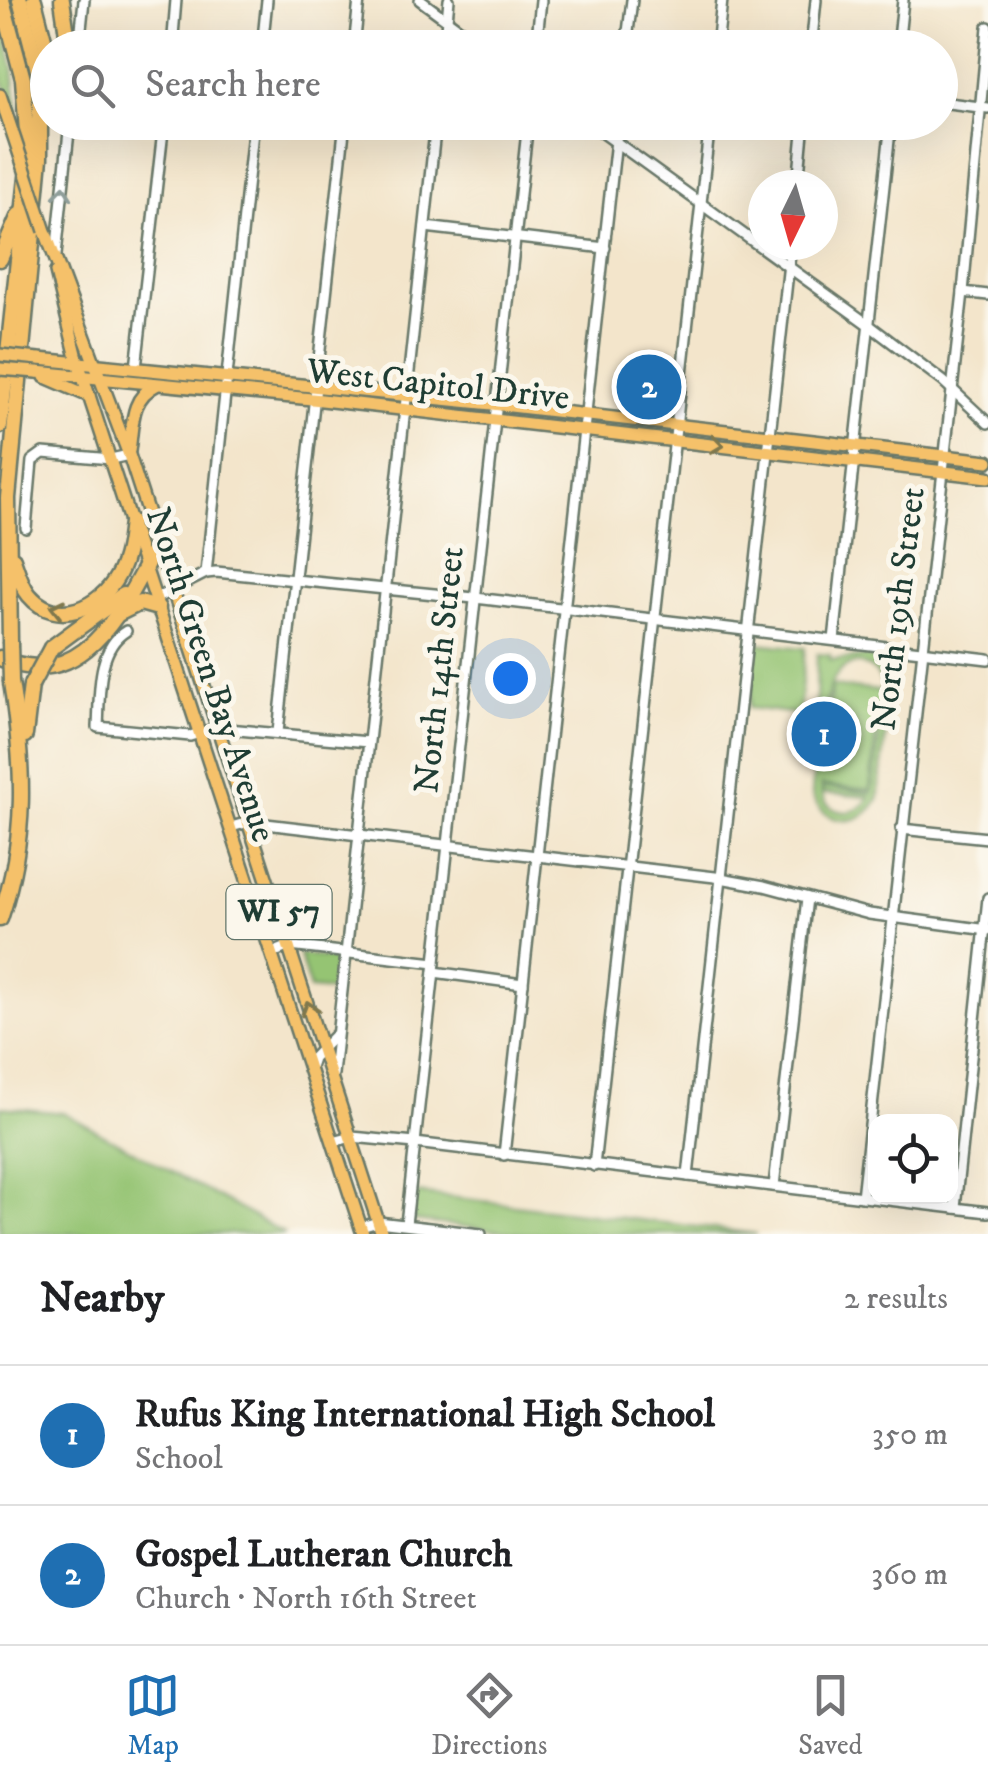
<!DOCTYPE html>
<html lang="en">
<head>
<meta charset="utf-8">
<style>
	:root { --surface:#fff; --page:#f2f2f2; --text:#202124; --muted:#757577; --line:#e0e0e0; --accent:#1f6fb2 }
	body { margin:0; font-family:"IM FELL DW Pica",serif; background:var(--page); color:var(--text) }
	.controls { position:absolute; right:30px; bottom:30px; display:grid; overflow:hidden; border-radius:20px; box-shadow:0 10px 40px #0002 }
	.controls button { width:90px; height:90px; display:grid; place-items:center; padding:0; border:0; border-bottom:2px solid var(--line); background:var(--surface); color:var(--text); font:50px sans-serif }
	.compass { position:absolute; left:748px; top:170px; width:90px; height:90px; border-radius:50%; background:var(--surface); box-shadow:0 10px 40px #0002; rotate:185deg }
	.you { position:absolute; left:510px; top:678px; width:35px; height:35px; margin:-25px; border:8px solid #fff; border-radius:50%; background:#1a73e8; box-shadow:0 0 0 15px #1a73e833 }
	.badge { display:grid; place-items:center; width:65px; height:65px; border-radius:50%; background:var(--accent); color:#fff; font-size:32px; font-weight:700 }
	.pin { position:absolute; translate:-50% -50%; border:5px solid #fff; box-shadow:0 2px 10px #0006 }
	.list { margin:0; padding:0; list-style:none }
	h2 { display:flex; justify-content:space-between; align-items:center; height:130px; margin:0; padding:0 40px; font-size:42px }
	h2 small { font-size:32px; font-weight:400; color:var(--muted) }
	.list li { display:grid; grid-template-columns:65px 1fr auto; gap:30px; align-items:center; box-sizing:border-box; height:140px; padding:0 40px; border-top:2px solid var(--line) }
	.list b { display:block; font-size:38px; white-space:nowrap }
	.list p { margin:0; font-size:32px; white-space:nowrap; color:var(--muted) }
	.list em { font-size:32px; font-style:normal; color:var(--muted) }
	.icon { flex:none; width:55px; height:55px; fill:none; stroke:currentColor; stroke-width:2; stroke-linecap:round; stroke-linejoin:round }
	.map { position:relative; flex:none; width:988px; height:1234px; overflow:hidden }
	.search { position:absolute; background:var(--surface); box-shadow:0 10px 40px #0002; left:30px; right:30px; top:30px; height:110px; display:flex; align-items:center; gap:25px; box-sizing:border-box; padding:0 35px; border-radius:55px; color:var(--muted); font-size:38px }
	.sheet { height:410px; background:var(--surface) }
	nav { display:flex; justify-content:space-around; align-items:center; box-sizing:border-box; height:140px; border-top:2px solid var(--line); background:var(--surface); font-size:28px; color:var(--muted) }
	nav a { display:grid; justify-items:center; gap:5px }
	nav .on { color:var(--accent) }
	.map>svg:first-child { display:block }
	.green { fill:#95c473; stroke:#5a8054; stroke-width:2.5; fill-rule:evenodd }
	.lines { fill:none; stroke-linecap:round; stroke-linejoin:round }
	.minor-casing { stroke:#697869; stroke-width:14 }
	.major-casing { stroke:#697869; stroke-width:16 }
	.highway-casing { stroke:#697869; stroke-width:19 }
	.minor { stroke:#fff; stroke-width:9 }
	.major { stroke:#f5c16b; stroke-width:11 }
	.highway { stroke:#f5c16b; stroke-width:14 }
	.major-bridge-casing { stroke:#697869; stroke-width:16; stroke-linecap:butt }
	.highway-bridge-casing { stroke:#697869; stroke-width:19; stroke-linecap:butt }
	.major-bridge { stroke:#f5c16b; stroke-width:11 }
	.highway-bridge { stroke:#f5c16b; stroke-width:14 }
	.oneway { stroke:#8f9e9a }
	.oneway2 { stroke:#7f784d }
	.labels { text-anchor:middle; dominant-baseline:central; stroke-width:10; stroke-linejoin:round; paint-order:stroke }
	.shield { fill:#fbf7ec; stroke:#61756b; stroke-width:2.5 }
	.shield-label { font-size:32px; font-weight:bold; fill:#1f3d34 }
	.street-label { font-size:35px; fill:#1f3d34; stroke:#fbf7ec }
</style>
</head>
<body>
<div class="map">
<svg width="988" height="1234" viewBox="0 0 988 1234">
	<rect width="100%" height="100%" fill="#fbf7ec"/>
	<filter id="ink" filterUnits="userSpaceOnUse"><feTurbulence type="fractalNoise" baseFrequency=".01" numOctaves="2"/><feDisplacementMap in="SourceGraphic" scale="20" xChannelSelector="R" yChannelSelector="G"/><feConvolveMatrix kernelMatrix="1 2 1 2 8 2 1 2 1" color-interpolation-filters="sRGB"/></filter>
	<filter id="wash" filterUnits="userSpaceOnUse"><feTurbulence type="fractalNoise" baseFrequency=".0048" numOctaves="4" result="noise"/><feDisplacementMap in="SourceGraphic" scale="40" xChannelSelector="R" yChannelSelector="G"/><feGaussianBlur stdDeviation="2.25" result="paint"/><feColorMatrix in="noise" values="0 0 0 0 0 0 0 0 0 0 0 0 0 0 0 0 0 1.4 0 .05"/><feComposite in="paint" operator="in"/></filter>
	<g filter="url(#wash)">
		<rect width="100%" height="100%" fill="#f3e5cb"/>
		<g class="green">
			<polygon points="0,13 13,67 19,128 0,73"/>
			<polygon points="756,643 805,648 799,714 749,708"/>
			<path d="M817 654 830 655V660C869 661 863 642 892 681L878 799C862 829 825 827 812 795L819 706 816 704ZM857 663C868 666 877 670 881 682 886 700 874 772 871 793L824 787 823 793 869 797C859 815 840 817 825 802L820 785 870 790 880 691 832 686 823 759C825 729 819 669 857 663Z"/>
			<polygon points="299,954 336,959 333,991 310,989"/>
			<polygon points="0,1107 64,1113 285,1234 0,1234"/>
			<polygon points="415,1193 757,1234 526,1234 415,1221 411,1217"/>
		</g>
	</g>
	<g filter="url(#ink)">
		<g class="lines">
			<defs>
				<g id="minor">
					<polyline points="420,0 485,48"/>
					<polyline points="79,48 84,0"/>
					<polyline points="172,48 176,0"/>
					<polyline points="262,48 267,0"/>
					<polyline points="354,48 359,0"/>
					<polyline points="444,48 449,0"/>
					<polyline points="536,48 541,0"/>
					<polyline points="626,48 632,0"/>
					<polyline points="717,48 722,0"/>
					<polyline points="811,48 816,0"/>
					<polyline points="898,48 903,0"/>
					<polyline points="940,102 988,108"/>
					<polyline points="588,122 869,325 943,381 988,423"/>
					<polyline points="798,185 804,122"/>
					<polyline points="425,227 605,248"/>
					<polyline points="56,255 70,122"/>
					<polyline points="963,292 988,295"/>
					<polyline points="136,368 164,122"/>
					<polyline points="26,528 32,461 43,453 111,459 129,455"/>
					<polyline points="206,573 254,122"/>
					<polyline points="155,599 206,573 216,572 484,599 988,659"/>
					<path d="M126 631C96 649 100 696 98 727L190 736 217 728 368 742"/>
					<polyline points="834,640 891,122"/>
					<polyline points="278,732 345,122"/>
					<polyline points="231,827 249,822 715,877 764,886 869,914 988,930"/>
					<polyline points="901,829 988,838"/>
					<polyline points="272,953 290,946 435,963"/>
					<polyline points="434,972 523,984"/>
					<polyline points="310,1067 313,1058 334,1036"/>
					<polyline points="333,1074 436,122"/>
					<polyline points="333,1142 352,1137 415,1143 988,1212"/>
					<polyline points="504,1155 618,122"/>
					<polyline points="594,1166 710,122"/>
					<polyline points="688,1176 791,245"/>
					<polyline points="774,1186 807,898"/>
					<polyline points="862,1197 963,292 988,27"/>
					<polyline points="955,1208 988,898"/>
					<polyline points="406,1224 528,122"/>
					<polyline points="361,1227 378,1222 481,1234"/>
				</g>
				<g id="major">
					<polyline points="0,95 6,113"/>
					<polyline points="45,231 129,455 382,1234"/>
					<polyline points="56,272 78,362 363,1234"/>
					<polyline points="39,359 492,404 988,461"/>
					<polyline points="37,372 322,400 988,477"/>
					<polyline points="45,377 89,396"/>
					<path d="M129 451C133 425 130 398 156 385"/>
				</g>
				<g id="highway">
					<polyline points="34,0 48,55"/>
					<polyline points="62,0 69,48"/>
					<polyline points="0,259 19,215"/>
					<polyline points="0,426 29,159 23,79 2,0"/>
					<path d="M13 559C17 571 21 585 29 595 57 628 100 608 118 575 127 559 129 540 131 522"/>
					<polyline points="118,614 140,603 158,608"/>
					<polyline points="10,642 8,498 40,158 40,78 20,0"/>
					<polyline points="51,648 123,595"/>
					<path d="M0 658C84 696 125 605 157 544"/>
					<polyline points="25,735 31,685"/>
					<path d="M0 919C28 836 24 767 11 682"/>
				</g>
			</defs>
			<use href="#minor" class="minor-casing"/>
			<use href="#major" class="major-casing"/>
			<use href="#highway" class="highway-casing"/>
			<use href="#minor" class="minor"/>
			<use href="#major" class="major"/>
			<use href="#highway" class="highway"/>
			<defs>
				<g id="major-bridge">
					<polyline points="6,113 45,231"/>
					<polyline points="0,355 39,359"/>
					<polyline points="0,369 37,372"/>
				</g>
				<g id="highway-bridge">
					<polyline points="10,642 11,682"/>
					<polyline points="31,685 51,648"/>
				</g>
			</defs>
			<use href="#major-bridge" class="major-bridge-casing"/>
			<use href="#highway-bridge" class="highway-bridge-casing"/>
			<use href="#major-bridge" class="major-bridge"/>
			<use href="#highway-bridge" class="highway-bridge"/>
		</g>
		<defs><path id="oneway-chevron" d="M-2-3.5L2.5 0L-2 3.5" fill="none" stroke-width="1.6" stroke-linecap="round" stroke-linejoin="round" transform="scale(2.5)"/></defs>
		<use class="oneway" href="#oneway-chevron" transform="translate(63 193) rotate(-84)"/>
		<g class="oneway2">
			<use href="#oneway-chevron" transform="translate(717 445) rotate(7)"/>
			<use href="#oneway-chevron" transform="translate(57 608) rotate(-167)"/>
			<use href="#oneway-chevron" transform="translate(309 1008) rotate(-107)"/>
		</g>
	</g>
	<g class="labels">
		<rect class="shield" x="226.5" y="885" width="105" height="54" rx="8"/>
		<g class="shield-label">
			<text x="279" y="912">WI 57</text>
		</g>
		<g class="street-label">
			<text transform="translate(438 385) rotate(6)">West Capitol Drive</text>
			<text transform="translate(899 609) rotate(-83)">North 19th Street</text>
			<text transform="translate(440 670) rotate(-84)">North 14th Street</text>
			<text transform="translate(210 675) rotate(72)">North Green Bay Avenue</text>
		</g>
	</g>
</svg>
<div class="controls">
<button><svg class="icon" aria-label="locate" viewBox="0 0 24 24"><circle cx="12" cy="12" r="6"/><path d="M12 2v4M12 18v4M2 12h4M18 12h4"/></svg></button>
</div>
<svg class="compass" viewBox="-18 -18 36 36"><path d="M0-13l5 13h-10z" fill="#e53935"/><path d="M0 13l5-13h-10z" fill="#757577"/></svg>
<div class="you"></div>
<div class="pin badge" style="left:824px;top:734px">1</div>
<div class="pin badge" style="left:649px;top:387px">2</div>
<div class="search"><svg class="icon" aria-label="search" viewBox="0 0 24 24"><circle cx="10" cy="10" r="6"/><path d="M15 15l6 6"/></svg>Search here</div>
</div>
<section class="sheet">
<h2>Nearby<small>2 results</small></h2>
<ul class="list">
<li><span class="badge">1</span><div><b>Rufus King International High School</b><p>School</p></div><em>350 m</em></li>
<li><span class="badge">2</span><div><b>Gospel Lutheran Church</b><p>Church · North 16th Street</p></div><em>360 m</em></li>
</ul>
</section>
<nav>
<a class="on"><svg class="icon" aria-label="map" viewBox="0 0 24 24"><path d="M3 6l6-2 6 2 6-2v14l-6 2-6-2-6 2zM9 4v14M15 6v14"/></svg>Map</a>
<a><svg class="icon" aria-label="directions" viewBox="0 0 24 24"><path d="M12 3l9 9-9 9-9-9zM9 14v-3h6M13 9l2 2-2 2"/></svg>Directions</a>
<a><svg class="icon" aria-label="saved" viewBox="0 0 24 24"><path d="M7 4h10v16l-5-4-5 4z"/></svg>Saved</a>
</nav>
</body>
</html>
